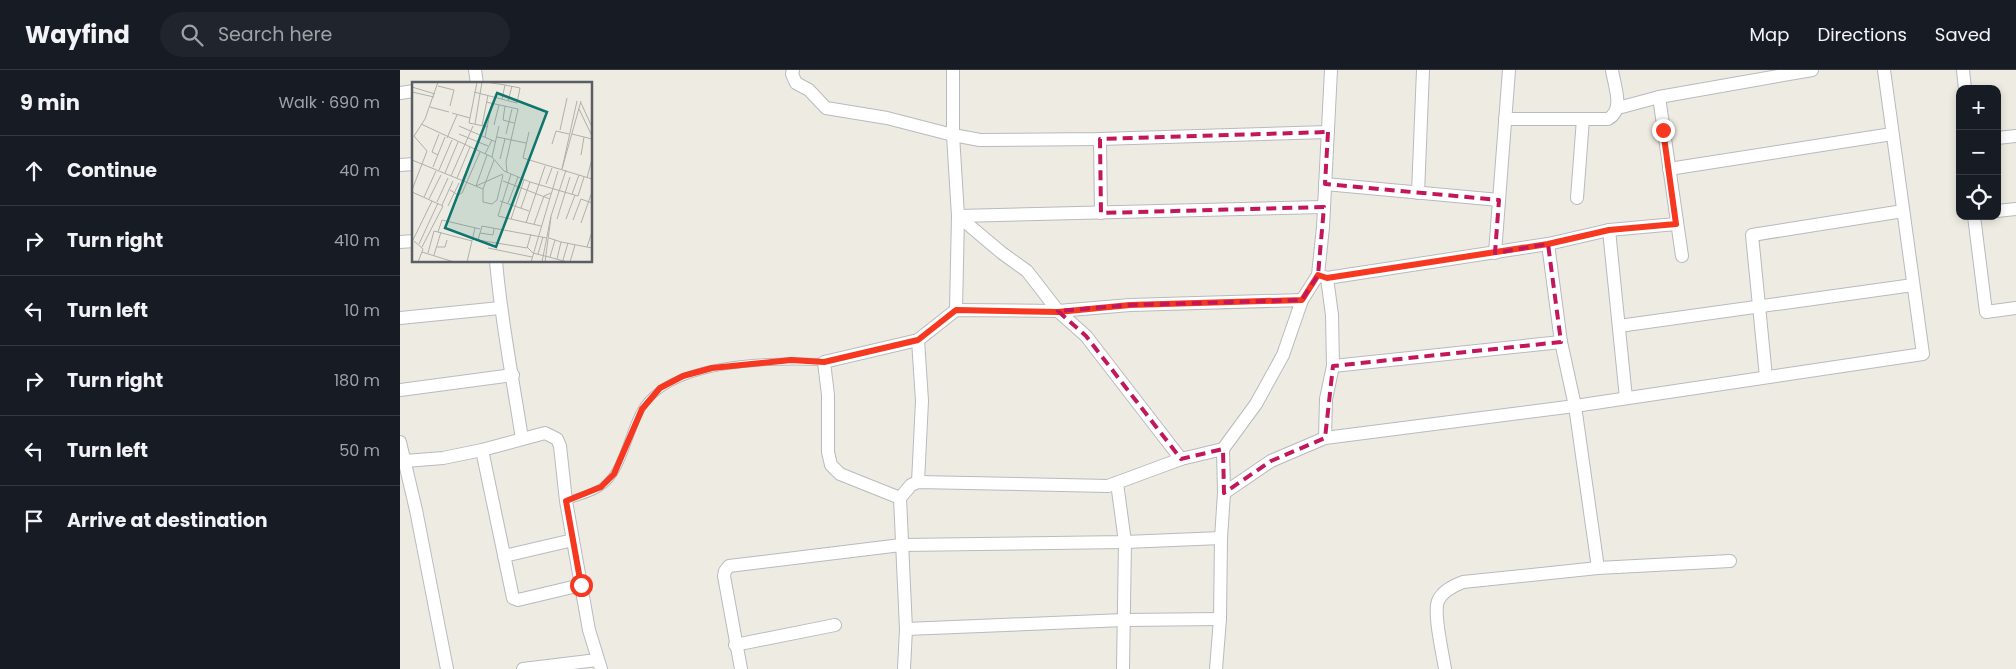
<!DOCTYPE html>
<html lang="en">
<head>
<meta charset="utf-8">
<style>
	:root { --surface:#171b24; --page:#20242c; --text:#f1f3f6; --muted:#9ea1a6; --line:#363941 }
	body { margin:0; font-family:Poppins,sans-serif; background:var(--page); color:var(--text) }
	.controls { position:absolute; right:15px; top:15px; display:grid; overflow:hidden; border-radius:10px; box-shadow:0 2px 8px #0003 }
	.controls button { width:45px; height:45px; display:grid; place-items:center; padding:0; border:0; border-bottom:1px solid var(--line); background:var(--surface); color:var(--text); font:25px sans-serif }
	.stop { position:absolute; width:15px; height:15px; margin:-11px; border:4px solid #f63820; border-radius:50%; background:#fff }
	.stop.end { background:#f63820; border-color:#fff; box-shadow:0 1px 5px #0008 }
	.list { margin:0; padding:0; list-style:none }
	h2 { display:flex; justify-content:space-between; align-items:center; height:65px; margin:0; padding:0 20px; font-size:21px }
	h2 small { font-size:16px; font-weight:400; color:var(--muted) }
	.list li { display:grid; grid-template-columns:32px 1fr auto; gap:15px; align-items:center; box-sizing:border-box; height:70px; padding:0 20px; border-top:1px solid var(--line) }
	.list b { display:block; font-size:19px; white-space:nowrap }
	.list em { font-size:16px; font-style:normal; color:var(--muted) }
	.icon { flex:none; width:28px; height:28px; fill:none; stroke:currentColor; stroke-width:2; stroke-linecap:round; stroke-linejoin:round }
	.map { position:relative; flex:none; width:1616px; height:599px; overflow:hidden }
	header { display:flex; align-items:center; gap:30px; box-sizing:border-box; height:70px; padding:0 25px; background:var(--surface); border-bottom:1px solid var(--line) }
	header strong { font-size:24px }
	nav { display:flex; gap:28px; margin-inline-start:auto; font-size:18px }
	.search { width:350px; height:45px; background:var(--page); display:flex; align-items:center; gap:12px; box-sizing:border-box; padding:0 18px; border-radius:28px; color:var(--muted); font-size:19px }
	main { display:flex }
	aside { flex:1; background:var(--surface) }
	.map>svg:first-child { display:block }
	.lines { fill:none; stroke-linecap:round; stroke-linejoin:round }
	.lane-casing { stroke:#b7babf; stroke-width:8 }
	.street-casing { stroke:#b7babf; stroke-width:14 }
	.lane { stroke:#fff; stroke-width:6 }
	.street { stroke:#fff; stroke-width:12 }
	.route { stroke:#f63820; stroke-width:6 }
	.marked { fill:none; stroke:#c2185b; stroke-width:4; stroke-dasharray:10 6; stroke-linejoin:round }
	.inset-road { fill:none; stroke:#afafac; stroke-width:1 }
	.view { fill:#0f766e; fill-opacity:0.15; stroke:#0f766e; stroke-width:2.5 }
	.inset-edge { fill:none; stroke:#5a5e64; stroke-width:2.5 }
</style>
</head>
<body>
<header>
<strong>Wayfind</strong>
<div class="search"><svg class="icon" aria-label="search" viewBox="0 0 24 24"><circle cx="10" cy="10" r="6"/><path d="M15 15l6 6"/></svg>Search here</div>
<nav><a>Map</a><a>Directions</a><a>Saved</a></nav>
</header>
<main>
<aside>
<h2>9 min<small>Walk · 690 m</small></h2>
<ul class="list">
<li><svg class="icon" aria-label="ahead" viewBox="0 0 24 24"><path d="M12 20V5M6 11l6-6 6 6"/></svg><div><b>Continue</b></div><em>40 m</em></li>
<li><svg class="icon" aria-label="right" viewBox="0 0 24 24"><path d="M7 20v-9h11M14 6l5 5-5 5"/></svg><div><b>Turn right</b></div><em>410 m</em></li>
<li><svg class="icon" aria-label="left" viewBox="0 0 24 24"><path d="M17 20v-9H6M10 6l-5 5 5 5"/></svg><div><b>Turn left</b></div><em>10 m</em></li>
<li><svg class="icon" aria-label="right" viewBox="0 0 24 24"><path d="M7 20v-9h11M14 6l5 5-5 5"/></svg><div><b>Turn right</b></div><em>180 m</em></li>
<li><svg class="icon" aria-label="left" viewBox="0 0 24 24"><path d="M17 20v-9H6M10 6l-5 5 5 5"/></svg><div><b>Turn left</b></div><em>50 m</em></li>
<li><svg class="icon" aria-label="arrive" viewBox="0 0 24 24"><path d="M6 21V4h12l-3 4 3 4H6"/></svg><div><b>Arrive at destination</b></div></li>
</ul>
</aside>
<div class="map">
<svg width="1616" height="599" viewBox="0 0 1616 599">
	<rect width="100%" height="100%" fill="#eeece2"/>
	<g class="lines">
		<defs>
			<path id="lane" d="M166 431C177 427 192 424 201 417 223 403 228 362 241 340 270 290 373 290 424 292"/>
			<g id="street">
				<polyline points="75,0 77,14"/>
				<polyline points="393,0 392,4 396,13 409,20 426,38 487,48 553,65 580,70 700,69 928,62"/>
				<polyline points="553,0 553,65 558,146 556,240"/>
				<polyline points="1563,0 1565,19"/>
				<polyline points="0,23 14,21"/>
				<polyline points="1259,27 1282,186"/>
				<polyline points="1218,38 1259,27 1412,0"/>
				<path d="M1105 49H1208C1225 40 1214 15 1212 0"/>
				<polyline points="1597,68 1616,66"/>
				<polyline points="700,69 701,143"/>
				<polyline points="0,95 14,94"/>
				<polyline points="1269,99 1492,64"/>
				<polyline points="925,114 1099,130"/>
				<polyline points="1018,123 1023,0"/>
				<polyline points="1177,128 1183,49"/>
				<polyline points="1597,141 1616,139"/>
				<polyline points="558,146 602,183 627,201 658,241 686,266 781,389 823,379"/>
				<polyline points="558,146 924,137"/>
				<polyline points="1574,146 1586,242 1616,238"/>
				<polyline points="1209,160 1226,328"/>
				<polyline points="0,172 14,171"/>
				<polyline points="1148,174 1161,272 1175,336 1198,498"/>
				<polyline points="1095,183 1109,0"/>
				<path d="M96 191C101 251 113 310 122 369"/>
				<polyline points="918,205 927,208 1148,174 1209,160 1276,154"/>
				<polyline points="0,248 100,238"/>
				<polyline points="1219,256 1513,215"/>
				<polyline points="518,270 522,331 518,412"/>
				<polyline points="933,296 1161,272"/>
				<polyline points="1366,307 1352,165 1503,141"/>
				<polyline points="0,320 113,305"/>
				<polyline points="925,368 926,329 933,296 932,245 927,208"/>
				<polyline points="0,372 16,440 47,599"/>
				<polyline points="82,380 113,528 118,530 181,515"/>
				<polyline points="5,391 43,388 82,380 145,363 157,369 160,376 166,431 189,560 201,599"/>
				<polyline points="717,413 725,472 723,599"/>
				<polyline points="824,423 871,391 925,368 1175,336 1523,284 1484,0"/>
				<polyline points="500,428 440,404 431,395 428,382 428,325 424,292 518,270 556,240 658,241 730,235 902,230"/>
				<polyline points="104,486 173,470"/>
				<polyline points="506,559 724,550 820,549"/>
				<polyline points="335,575 435,555"/>
				<polyline points="123,599 197,590"/>
				<polyline points="341,599 324,506 325,501 329,496 501,475 725,472 821,468"/>
				<polyline points="504,599 506,559 500,428 511,415 518,412 708,416 781,389"/>
				<polyline points="816,599 820,549 821,468 824,423 823,379 856,334 883,285 902,230 918,205 923,157 931,0"/>
				<path d="M1045 599C1043 585 1033 543 1038 531 1042 521 1053 516 1063 512L1198 498 1330 491"/>
			</g>
		</defs>
		<use href="#lane" class="lane-casing"/>
		<use href="#street" class="street-casing"/>
		<use href="#lane" class="lane"/>
		<use href="#street" class="street"/>
	</g>
	<g class="lines">
		<polyline class="route" points="181,515 166,431 201,417 214,404 242,339 260,318 283,306 312,298 391,290 424,292 518,270 556,240 658,242 730,235 902,230 918,205 927,208 1148,174 1209,160 1276,154 1263,60"/>
	</g>
	<path class="marked" d="M928 62 925 114 1099 130 1095 183 1148 174 1161 272 933 296 925 368 871 391 824 423 823 379 781 389 686 266 658 241 730 235 902 230 918 205 924 137 701 143 700 69Z"/>
	<g transform="translate(12 12)">
		<rect width="180" height="180" fill="#eeece2"/>
		<path class="inset-road" d="M65 0 57 41 76 45M74 0 93 3M26 4 42 8 38 24M0 5 23 12M0 10 22 15M62 10 105 21 108 6 93 3 90 17M96 19 100 4M165 19 150 87 169 19M74 20 106 27 94 80 95 90M169 21 180 45M93 24 91 38 102 41M18 25 37 30M167 27 180 54M40 31 58 36M9 42 80 75 92 89 118 100 166 114 172 95M63 42 70 0M82 43 87 23M47 44 84 60M70 44 76 13M148 48 155 16M117 50 111 76 180 97M47 52 76 64M94 52 100 27M160 52 180 57M73 55 80 21M85 55 114 61M35 56 45 33M140 62 144 49 157 52M73 72 80 58M26 73 20 70 27 52M169 73 172 55M80 75 87 44M88 77 93 57M0 78 71 107M82 78 71 107V120L80 122 85 118 91 93M21 85 33 55M27 88 40 58M33 91 46 60M99 92 86 134 99 137M39 94 61 44M45 96 58 65M175 96 180 77M112 98 99 137 129 144M50 99 63 68M91 99 138 117M134 102 140 86M64 104 91 92M64 104 75 73M0 108 15 69 2 54 13 37 26 0M38 108 46 113 50 111 68 70M0 110 31 124 10 165M160 112 167 93M12 115 24 89M17 117 29 93M88 119 117 129M25 120 36 96M96 121 106 95M30 123 41 99M36 124 47 101M109 126 118 100M145 137 158 95M154 137 163 113M161 138 169 117 180 121M114 141 133 84M169 141 180 110M122 142 132 114 139 111M26 150 30 138 68 147M68 151 81 153 82 147M137 156 149 160 145 177M60 157 115 166 119 152M1 158 20 119M66 158 70 144 135 156M2 159 11 167 6 180M149 160 180 166M7 162 26 121M25 165H33L35 158M115 165 121 171 156 180M175 165 180 150M76 166 120 175M10 170 42 180M16 171 22 149 60 159M126 172 131 155M22 173 29 150M138 175 143 158M151 178 156 161M55 180 63 146M119 180 146 89M130 180 139 134 154 88M133 180 139 135M158 180 163 163"/>
		<path class="view" d="M85 11 135 30 84 165 33 146Z"/>
		<rect width="180" height="180" class="inset-edge"/>
	</g>
</svg>
<div class="controls">
<button>+</button>
<button>−</button>
<button><svg class="icon" aria-label="locate" viewBox="0 0 24 24"><circle cx="12" cy="12" r="6"/><path d="M12 2v4M12 18v4M2 12h4M18 12h4"/></svg></button>
</div>
<div class="stop" style="left:181px;top:515px"></div>
<div class="stop end" style="left:1263px;top:60px"></div>
</div>
</main>
</body>
</html>
